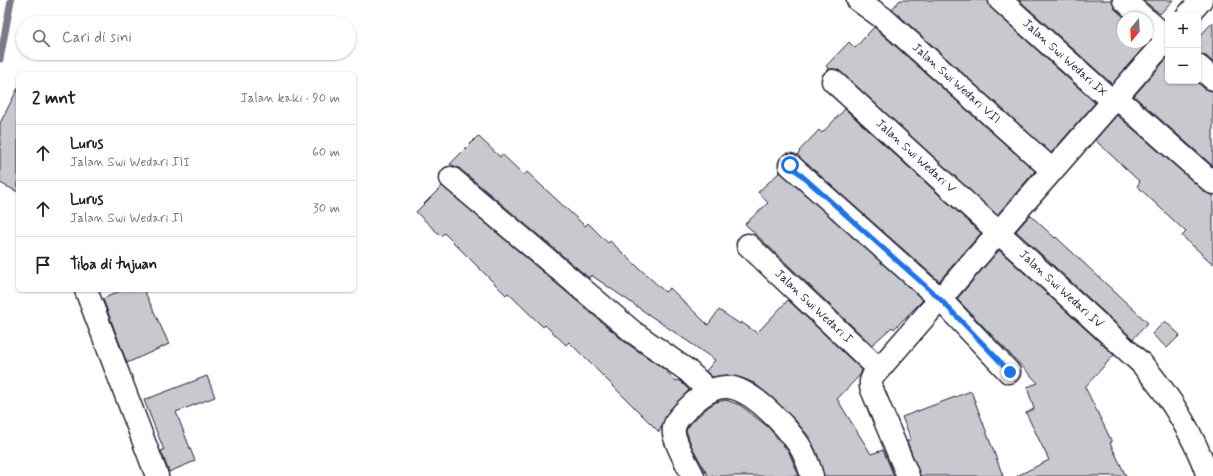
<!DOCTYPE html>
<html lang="id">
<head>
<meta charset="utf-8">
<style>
	:root { --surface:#fff; --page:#f6f6f6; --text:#202124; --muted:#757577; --line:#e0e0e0 }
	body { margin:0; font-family:Mynerve,sans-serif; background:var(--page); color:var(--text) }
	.controls { position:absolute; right:12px; top:12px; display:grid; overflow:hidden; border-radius:6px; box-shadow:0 1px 3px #0004 }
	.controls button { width:36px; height:36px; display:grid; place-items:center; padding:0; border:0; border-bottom:1px solid var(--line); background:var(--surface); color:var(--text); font:20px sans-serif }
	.compass { position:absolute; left:1117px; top:12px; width:36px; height:36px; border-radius:50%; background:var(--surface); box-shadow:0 1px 3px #0004; rotate:198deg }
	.stop { position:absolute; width:12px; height:12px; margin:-9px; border:3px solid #1a73e8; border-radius:50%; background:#fff }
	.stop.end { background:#1a73e8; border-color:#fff; box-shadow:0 1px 4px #0008 }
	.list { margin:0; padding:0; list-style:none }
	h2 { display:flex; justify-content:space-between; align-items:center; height:52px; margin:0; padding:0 16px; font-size:17px }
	h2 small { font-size:13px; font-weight:400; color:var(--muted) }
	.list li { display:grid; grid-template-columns:26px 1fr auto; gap:12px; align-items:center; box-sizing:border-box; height:56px; padding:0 16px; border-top:1px solid var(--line) }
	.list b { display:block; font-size:15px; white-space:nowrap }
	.list p { margin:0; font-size:13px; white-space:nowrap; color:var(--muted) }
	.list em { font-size:13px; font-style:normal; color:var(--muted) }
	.icon { flex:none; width:22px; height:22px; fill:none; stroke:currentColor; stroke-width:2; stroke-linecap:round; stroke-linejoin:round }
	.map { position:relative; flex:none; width:1213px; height:476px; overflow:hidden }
	.search { position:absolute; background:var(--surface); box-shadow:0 1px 3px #0004; left:16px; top:16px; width:340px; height:44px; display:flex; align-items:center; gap:10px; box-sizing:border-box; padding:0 14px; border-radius:22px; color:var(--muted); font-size:15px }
	.panel { position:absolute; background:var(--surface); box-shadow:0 1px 3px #0004; left:16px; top:72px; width:340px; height:220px; border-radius:6px }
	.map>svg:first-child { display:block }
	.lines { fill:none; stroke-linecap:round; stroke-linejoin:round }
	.stream { stroke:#7a7a88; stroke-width:7 }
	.building { fill:#c8c8cf; stroke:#22223b }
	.minor-casing { stroke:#22223b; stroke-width:25 }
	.minor { stroke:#fff; stroke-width:22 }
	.route { stroke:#1a73e8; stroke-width:5 }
	.labels { text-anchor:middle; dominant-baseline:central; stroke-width:4; stroke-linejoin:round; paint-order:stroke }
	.street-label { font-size:12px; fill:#22223b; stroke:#fff }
</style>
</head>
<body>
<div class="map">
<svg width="1213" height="476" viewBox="0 0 1213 476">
	<rect width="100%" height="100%" fill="#fff"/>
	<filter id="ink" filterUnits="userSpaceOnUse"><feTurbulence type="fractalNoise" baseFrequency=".025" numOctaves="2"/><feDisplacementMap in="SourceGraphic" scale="8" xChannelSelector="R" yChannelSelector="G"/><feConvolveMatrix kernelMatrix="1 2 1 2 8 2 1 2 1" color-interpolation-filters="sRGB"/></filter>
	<g filter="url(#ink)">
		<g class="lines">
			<polyline class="stream" points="0,59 11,0"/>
		</g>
		<g class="building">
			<polygon points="900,0 988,0 992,9 1095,103 1051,153 892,9"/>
			<polygon points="1019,0 1112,0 1115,9 1125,18 1123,18 1123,42 1147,42 1147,37 1150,40 1112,84"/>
			<polygon points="1143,0 1173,0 1160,14"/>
			<polygon points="1213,22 1213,62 1206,56 1198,54 1198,38"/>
			<polygon points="874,27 1035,171 997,215 841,72 835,69 829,69 826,66 849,42 855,48"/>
			<polygon points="1168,57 1168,81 1196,81 1205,89 1213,91 1213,166 1134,96"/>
			<polygon points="18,88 18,192 0,183 0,123"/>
			<polygon points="845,109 981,233 939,281 797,155 800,152 799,151 819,130 822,133"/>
			<polygon points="1117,115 1205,192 1213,195 1213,264 1182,236 1186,232 1137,186 1140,182 1095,140"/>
			<polygon points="478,136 500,157 502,154 524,175 527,172 585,226 588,223 608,243 610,241 665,292 670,288 708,325 719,310 740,324 741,322 757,333 788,300 862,370 860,375 837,399 871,454 883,450 894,476 824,476 818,456 810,438 795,420 775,400 754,383 742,378 727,375 712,377 706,371 715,360 591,275 589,278 459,168 450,164"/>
			<polygon points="780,172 923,300 894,329 892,327 872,345 745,224 768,203 758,192"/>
			<polygon points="442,186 625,342 664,369 676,381 679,380 689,390 668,412 659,432 569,342 566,345 545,325 543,327 508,293 506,295 444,233 441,236 416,212"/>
			<polygon points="1030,215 1055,238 1056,237 1148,323 1133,339 1016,231"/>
			<polygon points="999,250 1114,355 1085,387 1112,442 1110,443 1126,476 1017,476 1049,460 1026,413 1034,409 1027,387 1038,383 957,299"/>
			<polygon points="122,290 144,290 169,344 127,363 103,299"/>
			<polygon points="1165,321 1180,335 1167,348 1152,334"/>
			<polygon points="207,376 215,397 176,412 195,461 169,472 161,451 164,450 144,400"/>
			<polygon points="971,391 1003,476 920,476 907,441 911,439 902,417"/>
			<polygon points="726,400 740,405 768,427 789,452 799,476 708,476 691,445 686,430 692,422 708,407 716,402"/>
		</g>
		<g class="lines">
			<defs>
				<g id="minor">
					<path id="s1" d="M858 0 883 18 1052 170"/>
					<path id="s2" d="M1000 0 1112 101"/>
					<polyline points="1124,0 1144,18"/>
					<polyline points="1188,15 1201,0"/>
					<polyline points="1147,20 1168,39"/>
					<polyline points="1198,66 1213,79"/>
					<path id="s3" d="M833 81 1141 363C1171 397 1193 433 1208 476"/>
					<polyline points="1116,97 1213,183"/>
					<polyline points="790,165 940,299 1009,372"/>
					<polyline points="451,178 633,332 688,371 709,391"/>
					<path id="s4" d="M748 245 879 369"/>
					<polyline points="86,290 157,476"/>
					<path d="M693 476C687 463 677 448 674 434 672 423 681 415 688 408 698 398 712 386 727 387 751 388 786 426 799 445 805 454 809 466 812 476"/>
					<polyline points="908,476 871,387 871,381 873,376 1168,38"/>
				</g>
			</defs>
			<use href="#minor" class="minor-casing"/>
			<use href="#minor" class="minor"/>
		</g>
	</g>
	<g class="lines" filter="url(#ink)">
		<polyline class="route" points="790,165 940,299 1010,372"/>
	</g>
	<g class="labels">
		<g class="street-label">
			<text stroke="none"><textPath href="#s2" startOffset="87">Jalan Swi Wedari IX</textPath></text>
			<text stroke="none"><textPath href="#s1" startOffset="129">Jalan Swi Wedari VII</textPath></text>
			<text stroke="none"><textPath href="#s3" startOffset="112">Jalan Swi Wedari V</textPath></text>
			<text stroke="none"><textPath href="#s3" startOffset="309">Jalan Swi Wedari IV</textPath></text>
			<text stroke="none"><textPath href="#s4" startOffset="90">Jalan Swi Wedari I</textPath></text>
		</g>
	</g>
</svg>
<div class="controls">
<button>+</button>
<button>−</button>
</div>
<svg class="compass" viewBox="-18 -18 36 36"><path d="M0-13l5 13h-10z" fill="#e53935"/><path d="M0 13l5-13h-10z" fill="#757577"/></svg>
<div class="stop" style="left:790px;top:165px"></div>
<div class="stop end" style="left:1010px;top:372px"></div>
<div class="search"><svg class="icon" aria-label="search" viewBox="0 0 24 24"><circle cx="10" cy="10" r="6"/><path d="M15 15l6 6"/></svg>Cari di sini</div>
<section class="panel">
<h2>2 mnt<small>Jalan kaki · 90 m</small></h2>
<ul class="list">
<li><svg class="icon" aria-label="ahead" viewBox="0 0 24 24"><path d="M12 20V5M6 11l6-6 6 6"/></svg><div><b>Lurus</b><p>Jalan Swi Wedari III</p></div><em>60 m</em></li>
<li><svg class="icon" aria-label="ahead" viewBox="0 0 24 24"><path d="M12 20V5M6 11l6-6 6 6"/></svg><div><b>Lurus</b><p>Jalan Swi Wedari II</p></div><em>30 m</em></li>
<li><svg class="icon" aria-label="arrive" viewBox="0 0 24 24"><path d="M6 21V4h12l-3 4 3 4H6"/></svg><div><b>Tiba di tujuan</b></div></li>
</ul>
</section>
</div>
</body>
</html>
